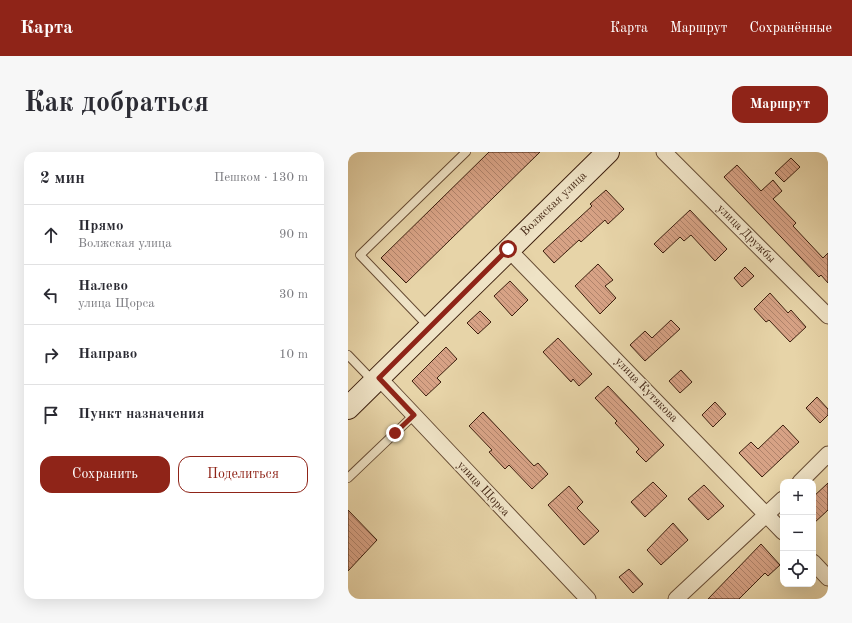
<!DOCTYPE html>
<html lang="ru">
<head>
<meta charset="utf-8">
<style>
	:root { --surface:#fff; --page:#f7f7f7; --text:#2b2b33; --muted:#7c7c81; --line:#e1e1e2; --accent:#8f2418 }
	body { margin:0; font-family:"Old Standard TT",serif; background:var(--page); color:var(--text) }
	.controls { position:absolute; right:12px; bottom:12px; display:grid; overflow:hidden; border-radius:8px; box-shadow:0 4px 16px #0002 }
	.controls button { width:36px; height:36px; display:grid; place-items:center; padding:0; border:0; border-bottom:1px solid var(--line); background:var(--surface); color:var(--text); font:20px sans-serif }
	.stop { position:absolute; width:12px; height:12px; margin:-9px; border:3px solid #8f2418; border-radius:50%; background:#fff }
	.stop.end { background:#8f2418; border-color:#fff; box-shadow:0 1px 4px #0008 }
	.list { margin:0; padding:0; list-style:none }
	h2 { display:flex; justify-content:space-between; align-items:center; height:52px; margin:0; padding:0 16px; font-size:17px }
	h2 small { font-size:13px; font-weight:400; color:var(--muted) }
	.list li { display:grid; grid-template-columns:26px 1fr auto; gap:12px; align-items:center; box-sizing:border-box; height:60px; padding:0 16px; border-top:1px solid var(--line) }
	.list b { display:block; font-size:15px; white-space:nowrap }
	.list p { margin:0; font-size:13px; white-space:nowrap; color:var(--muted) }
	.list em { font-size:13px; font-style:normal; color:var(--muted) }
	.actions { display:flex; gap:8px; padding:12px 16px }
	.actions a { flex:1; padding:9px 0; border:1px solid var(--accent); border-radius:12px; text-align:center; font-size:14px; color:var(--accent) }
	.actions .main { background:var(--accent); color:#fff }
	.icon { flex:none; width:22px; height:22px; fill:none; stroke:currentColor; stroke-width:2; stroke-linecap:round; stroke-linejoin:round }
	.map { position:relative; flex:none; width:480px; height:447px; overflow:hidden; border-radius:12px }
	header { display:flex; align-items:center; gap:24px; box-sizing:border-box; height:56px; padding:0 20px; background:var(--accent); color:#fff }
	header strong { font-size:19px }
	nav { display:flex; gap:22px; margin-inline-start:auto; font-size:14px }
	.intro { display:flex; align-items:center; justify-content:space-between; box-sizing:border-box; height:96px; padding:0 24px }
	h1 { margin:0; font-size:28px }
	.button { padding:10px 18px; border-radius:12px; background:var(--accent); color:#fff; font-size:14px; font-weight:700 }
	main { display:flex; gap:24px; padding:0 24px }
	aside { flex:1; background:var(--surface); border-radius:12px; box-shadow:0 4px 16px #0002 }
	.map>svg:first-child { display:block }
	.building { fill:url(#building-back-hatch); stroke:#3c1e0d }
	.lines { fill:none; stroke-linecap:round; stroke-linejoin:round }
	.lane-casing { stroke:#674c34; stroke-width:10 }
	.street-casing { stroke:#674c34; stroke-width:17 }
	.secondary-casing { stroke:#3c1e0d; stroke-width:24 }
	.lane { stroke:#efe3c6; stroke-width:8 }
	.street { stroke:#efe3c6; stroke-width:15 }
	.secondary { stroke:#efe3c6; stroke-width:22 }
	.route { stroke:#8f2418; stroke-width:5 }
	.labels { text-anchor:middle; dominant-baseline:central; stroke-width:3; stroke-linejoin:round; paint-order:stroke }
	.street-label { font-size:12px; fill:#3c1e0d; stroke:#efe3c6 }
</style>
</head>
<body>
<header>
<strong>Карта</strong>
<nav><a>Карта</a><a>Маршрут</a><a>Сохранённые</a></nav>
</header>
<div class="intro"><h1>Как добраться</h1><a class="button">Маршрут</a></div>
<main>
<aside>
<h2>2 мин<small>Пешком · 130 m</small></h2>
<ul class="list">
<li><svg class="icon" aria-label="ahead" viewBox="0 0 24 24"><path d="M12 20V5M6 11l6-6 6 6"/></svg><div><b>Прямо</b><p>Волжская улица</p></div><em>90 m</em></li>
<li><svg class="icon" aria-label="left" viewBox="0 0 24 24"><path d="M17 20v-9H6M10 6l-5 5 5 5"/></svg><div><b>Налево</b><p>улица Щорса</p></div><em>30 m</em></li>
<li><svg class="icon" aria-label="right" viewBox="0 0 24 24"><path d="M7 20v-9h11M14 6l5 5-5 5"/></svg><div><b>Направо</b></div><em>10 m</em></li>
<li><svg class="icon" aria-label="arrive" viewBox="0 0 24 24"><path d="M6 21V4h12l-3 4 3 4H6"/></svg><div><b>Пункт назначения</b></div></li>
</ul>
<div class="actions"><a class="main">Сохранить</a><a>Поделиться</a></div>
</aside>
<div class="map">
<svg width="480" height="447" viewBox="0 0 480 447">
	<defs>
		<pattern id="building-back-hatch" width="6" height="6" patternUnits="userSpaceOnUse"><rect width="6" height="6" fill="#d7a285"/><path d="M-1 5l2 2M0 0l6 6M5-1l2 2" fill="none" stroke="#b0836b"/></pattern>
	</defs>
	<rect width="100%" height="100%" fill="#e7d4a8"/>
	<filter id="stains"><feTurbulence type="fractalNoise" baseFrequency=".005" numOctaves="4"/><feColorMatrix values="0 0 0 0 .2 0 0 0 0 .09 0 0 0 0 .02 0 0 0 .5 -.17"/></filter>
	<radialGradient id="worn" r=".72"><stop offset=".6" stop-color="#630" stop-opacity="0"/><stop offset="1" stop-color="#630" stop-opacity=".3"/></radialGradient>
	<g class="building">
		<polygon points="141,0 192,0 58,131 33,106"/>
		<polygon points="443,6 452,15 436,30 427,21"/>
		<polygon points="389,13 413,39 425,28 434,39 425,47 448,71 445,74 475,106 480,101 480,131 473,123 471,125 376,25"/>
		<polygon points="258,38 276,57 260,72 257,68 233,90 231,88 206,111 195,99 244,54 242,52"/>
		<polygon points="342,58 379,97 367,109 343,83 336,89 332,85 315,101 306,92"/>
		<polygon points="250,112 265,128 257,134 268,146 252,162 227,134"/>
		<polygon points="397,115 406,124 394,135 386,126"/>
		<polygon points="162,129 180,148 164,164 146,144"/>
		<polygon points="422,141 440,161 443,158 458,175 442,190 421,168 418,170 406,157"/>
		<polygon points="132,159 143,170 130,182 119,171"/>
		<polygon points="323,168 332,177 297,209 282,193 297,179 304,186"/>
		<polygon points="210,186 244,222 231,234 225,227 223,230 195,200"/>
		<polygon points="98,195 109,207 89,226 93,230 78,244 64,229"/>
		<polygon points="333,218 344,230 332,241 321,229"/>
		<polygon points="260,234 316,293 298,310 288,300 291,297 267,271 269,269 247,246"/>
		<polygon points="469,245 480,257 480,263 472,271 458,256"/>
		<polygon points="367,250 378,262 365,275 354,263"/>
		<polygon points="135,260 186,314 190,311 200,322 184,337 161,313 157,317 141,300 144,298 121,274"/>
		<polygon points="435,273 451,290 414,325 391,301 403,290 410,297"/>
		<polygon points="305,330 319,344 297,365 283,350"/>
		<polygon points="480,331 480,358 465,372 465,345"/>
		<polygon points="356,333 376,354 360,368 340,347"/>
		<polygon points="221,334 235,350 229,356 251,379 236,393 200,353"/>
		<polygon points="0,358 29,388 0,419"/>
		<polygon points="325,371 340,388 313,413 299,398"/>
		<polygon points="413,392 432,413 420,424 417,421 391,447 360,447"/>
		<polygon points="281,417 295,432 285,441 271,425"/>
	</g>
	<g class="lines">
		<defs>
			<g id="lane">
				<polyline points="81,175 12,103 118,0"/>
				<polyline points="0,203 26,230"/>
				<polyline points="0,326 66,263"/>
			</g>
			<g id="street">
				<polyline points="316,0 480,164"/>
				<polyline points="160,97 435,380"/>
				<polyline points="31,226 240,447"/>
				<polyline points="452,330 480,302"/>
				<polyline points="465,410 480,426"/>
				<polyline points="328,447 435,347"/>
			</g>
			<polyline id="secondary" points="0,256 260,0"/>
		</defs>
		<use href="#lane" class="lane-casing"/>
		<use href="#street" class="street-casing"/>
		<use href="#secondary" class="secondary-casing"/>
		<use href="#lane" class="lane"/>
		<use href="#street" class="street"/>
		<use href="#secondary" class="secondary"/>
	</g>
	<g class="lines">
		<polyline class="route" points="47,281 66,263 31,226 160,97"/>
	</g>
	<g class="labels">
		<g class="street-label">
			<text transform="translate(206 52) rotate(-44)">Волжская улица</text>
			<text transform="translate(398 82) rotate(45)">улица Дружбы</text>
			<text transform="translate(298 238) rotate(46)">улица Кутякова</text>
			<text transform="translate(135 337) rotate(47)">улица Щорса</text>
		</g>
	</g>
	<rect width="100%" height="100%" filter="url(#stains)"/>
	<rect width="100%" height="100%" fill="url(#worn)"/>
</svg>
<div class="controls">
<button>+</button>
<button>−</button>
<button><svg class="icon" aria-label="locate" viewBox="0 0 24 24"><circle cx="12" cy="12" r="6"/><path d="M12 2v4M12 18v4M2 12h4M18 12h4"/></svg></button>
</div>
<div class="stop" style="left:160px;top:97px"></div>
<div class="stop end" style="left:47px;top:281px"></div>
</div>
</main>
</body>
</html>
